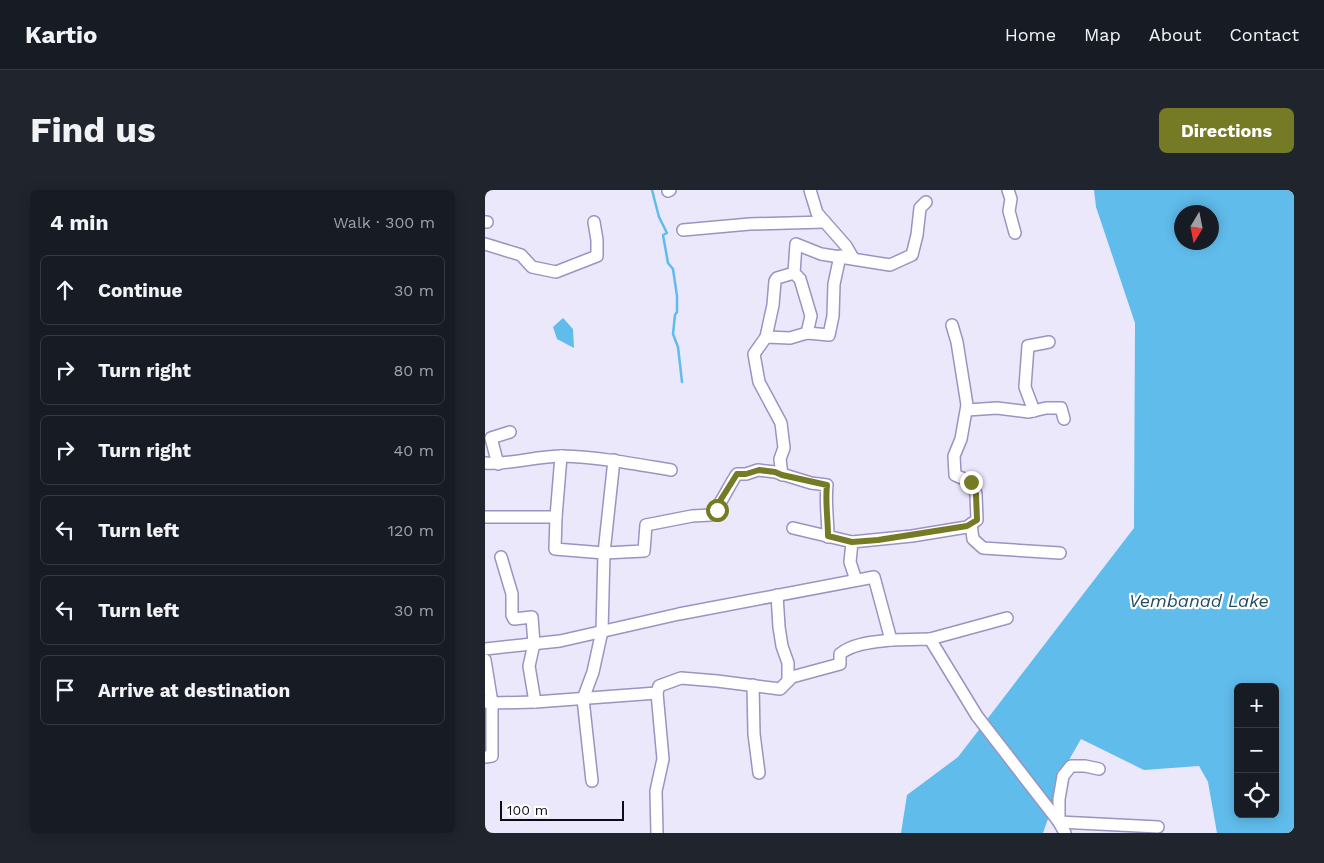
<!DOCTYPE html>
<html lang="en">
<head>
<meta charset="utf-8">
<style>
	:root { --surface:#171b24; --page:#20242c; --text:#f1f3f6; --muted:#9ea1a6; --line:#363941; --accent:#757b24 }
	body { margin:0; font-family:"Work Sans",sans-serif; background:var(--page); color:var(--text) }
	.controls { position:absolute; right:15px; bottom:15px; display:grid; overflow:hidden; border-radius:8px; box-shadow:0 2px 12px #0003 }
	.controls button { width:45px; height:45px; display:grid; place-items:center; padding:0; border:0; border-bottom:1px solid var(--line); background:var(--surface); color:var(--text); font:25px sans-serif }
	.compass { position:absolute; left:689px; top:15px; width:45px; height:45px; border-radius:50%; background:var(--surface); box-shadow:0 2px 12px #0003; rotate:190deg }
	.scale { position:absolute; left:15px; bottom:12px; width:124px; box-sizing:border-box; padding-left:5px; border:2px solid #0e0a1a; border-top:0; font-size:14px; line-height:18px; white-space:nowrap; color:#0e0a1a; -webkit-text-stroke:4px #fff; paint-order:stroke }
	.stop { position:absolute; width:15px; height:15px; margin:-11px; border:4px solid #757b24; border-radius:50%; background:#fff }
	.stop.end { background:#757b24; border-color:#fff; box-shadow:0 1px 5px #0008 }
	.list { margin:0; padding:0; list-style:none }
	h2 { display:flex; justify-content:space-between; align-items:center; height:65px; margin:0; padding:0 20px; font-size:21px }
	h2 small { font-size:16px; font-weight:400; color:var(--muted) }
	.list li { display:grid; grid-template-columns:32px 1fr auto; gap:15px; align-items:center; box-sizing:border-box; height:70px; margin:0 10px 10px; padding:0 10px; border:1px solid var(--line); border-radius:8px }
	.list b { display:block; font-size:19px; white-space:nowrap }
	.list em { font-size:16px; font-style:normal; color:var(--muted) }
	.icon { flex:none; width:28px; height:28px; fill:none; stroke:currentColor; stroke-width:2; stroke-linecap:round; stroke-linejoin:round }
	.map { position:relative; flex:none; width:809px; height:643px; overflow:hidden; border-radius:8px }
	header { display:flex; align-items:center; gap:30px; box-sizing:border-box; height:70px; padding:0 25px; background:var(--surface); border-bottom:1px solid var(--line) }
	header strong { font-size:24px }
	nav { display:flex; gap:28px; margin-inline-start:auto; font-size:18px }
	.intro { display:flex; align-items:center; justify-content:space-between; box-sizing:border-box; height:120px; padding:0 30px }
	h1 { margin:0; font-size:35px }
	.button { padding:12px 22px; border-radius:8px; background:var(--accent); color:#fff; font-size:18px; font-weight:700 }
	main { display:flex; gap:30px; padding:0 30px }
	aside { flex:1; background:var(--surface); border-radius:8px; box-shadow:0 2px 12px #0003 }
	.map>svg:first-child { display:block }
	.water { fill:#60bceb; fill-rule:evenodd }
	.lines { fill:none; stroke-linecap:round; stroke-linejoin:round }
	.stream { stroke:#60bceb; stroke-width:2.5 }
	.minor-casing { stroke:#9b93c0; stroke-width:14 }
	.minor { stroke:#fff; stroke-width:11 }
	.route { stroke:#757b24; stroke-width:6 }
	.labels { text-anchor:middle; dominant-baseline:central; stroke-width:4.5; stroke-linejoin:round; paint-order:stroke }
	.water-label { font-size:18px; font-style:italic; fill:#234b5f; stroke:#fff }
</style>
</head>
<body>
<header>
<strong>Kartio</strong>
<nav><a>Home</a><a>Map</a><a>About</a><a>Contact</a></nav>
</header>
<div class="intro"><h1>Find us</h1><a class="button">Directions</a></div>
<main>
<aside>
<h2>4 min<small>Walk · 300 m</small></h2>
<ul class="list">
<li><svg class="icon" aria-label="ahead" viewBox="0 0 24 24"><path d="M12 20V5M6 11l6-6 6 6"/></svg><div><b>Continue</b></div><em>30 m</em></li>
<li><svg class="icon" aria-label="right" viewBox="0 0 24 24"><path d="M7 20v-9h11M14 6l5 5-5 5"/></svg><div><b>Turn right</b></div><em>80 m</em></li>
<li><svg class="icon" aria-label="right" viewBox="0 0 24 24"><path d="M7 20v-9h11M14 6l5 5-5 5"/></svg><div><b>Turn right</b></div><em>40 m</em></li>
<li><svg class="icon" aria-label="left" viewBox="0 0 24 24"><path d="M17 20v-9H6M10 6l-5 5 5 5"/></svg><div><b>Turn left</b></div><em>120 m</em></li>
<li><svg class="icon" aria-label="left" viewBox="0 0 24 24"><path d="M17 20v-9H6M10 6l-5 5 5 5"/></svg><div><b>Turn left</b></div><em>30 m</em></li>
<li><svg class="icon" aria-label="arrive" viewBox="0 0 24 24"><path d="M6 21V4h12l-3 4 3 4H6"/></svg><div><b>Arrive at destination</b></div></li>
</ul>
</aside>
<div class="map">
<svg width="809" height="643" viewBox="0 0 809 643">
	<rect width="100%" height="100%" fill="#ebe8fc"/>
	<g class="water">
		<path d="M609 0H809V643H732L723 592 714 576 659 580 596 549 584 570 558 643H416L422 605 473 567 649 338 650 133 611 17ZM696 22H726V52H696ZM753 497H790V624H753Z"/>
		<polygon points="78,128 88,139 89,158 72,149 68,137"/>
	</g>
	<g class="lines">
		<polyline class="stream" points="167,0 174,27 182,43 178,45 183,73 188,79 192,106 192,122 190,125 188,144 193,157 197,192"/>
		<defs>
			<g id="minor">
				<polyline points="325,0 332,23 361,56 368,68"/>
				<polyline points="523,0 526,9 524,21 530,43"/>
				<polyline points="183,1 185,0"/>
				<polyline points="0,32 2,32"/>
				<polyline points="198,40 265,34 340,32"/>
				<polyline points="0,54 36,65 47,77 71,82 112,66 112,50 109,32"/>
				<polyline points="322,143 344,145 348,126 349,94 355,66"/>
				<polyline points="281,147 288,115 290,91 292,88 309,83"/>
				<polyline points="482,220 512,218 544,222 561,218 576,218 579,229"/>
				<polyline points="549,221 540,197 543,156 564,152"/>
				<path d="M0 273C26 275 51 266 77 266 114 267 150 274 186 280"/>
				<polyline points="13,274 6,248 25,242"/>
				<polyline points="297,285 295,269 299,258 296,233 274,192 269,164 281,147 305,148 322,143 326,126 315,89 309,83 311,54 336,64 405,75 427,65 432,45 435,18 441,12"/>
				<path d="M0 327H71L70 359 119 363 159 361 161 335 207 326 226 325C235 317 244 295 252 284H261L273 280 290 282 326 293 342 295C340 312 343 329 343 347"/>
				<polyline points="71,327 76,266"/>
				<polyline points="486,334 488,349 498,358 575,363"/>
				<polyline points="308,338 367,352"/>
				<polyline points="16,367 27,404 27,425 29,429 47,427 49,454 44,476 50,512"/>
				<polyline points="371,390 365,372 367,352 427,346 482,337 492,330 491,304 486,292 470,285 469,266 476,249 482,215 472,152 467,135"/>
				<polyline points="292,405 294,437 297,456 303,473 303,491"/>
				<polyline points="445,449 522,428"/>
				<polyline points="0,459 75,451 194,424 389,387 406,450 445,449 492,526 574,632 580,643"/>
				<polyline points="0,470 7,513 50,512 172,503"/>
				<polyline points="268,495 269,544 274,583"/>
				<polyline points="0,512 7,513 7,566 0,567"/>
				<polyline points="107,591 98,509 108,482 117,441 119,363 129,270"/>
				<polyline points="574,632 673,637"/>
				<polyline points="574,632 574,609 578,586 586,576 600,576 614,579"/>
				<path d="M172 643 171 601 178 569 172 503 174 496 196 488 232 491 295 499 307 487 355 474V464C368 453 390 452 406 450"/>
			</g>
		</defs>
		<use href="#minor" class="minor-casing"/>
		<use href="#minor" class="minor"/>
	</g>
	<g class="lines">
		<path class="route" d="M232 320 233 314 252 284H261L274 280 290 282 297 285 342 295C340 312 343 329 343 346L367 352 393 350 482 336 492 330 491 304 486 292"/>
	</g>
	<g class="labels">
		<g class="water-label">
			<text x="714" y="410">Vembanad Lake</text>
		</g>
	</g>
</svg>
<div class="controls">
<button>+</button>
<button>−</button>
<button><svg class="icon" aria-label="locate" viewBox="0 0 24 24"><circle cx="12" cy="12" r="6"/><path d="M12 2v4M12 18v4M2 12h4M18 12h4"/></svg></button>
</div>
<svg class="compass" viewBox="-18 -18 36 36"><path d="M0-13l5 13h-10z" fill="#e53935"/><path d="M0 13l5-13h-10z" fill="#9ea1a6"/></svg>
<div class="scale">100 m</div>
<div class="stop" style="left:232px;top:320px"></div>
<div class="stop end" style="left:486px;top:292px"></div>
</div>
</main>
</body>
</html>
